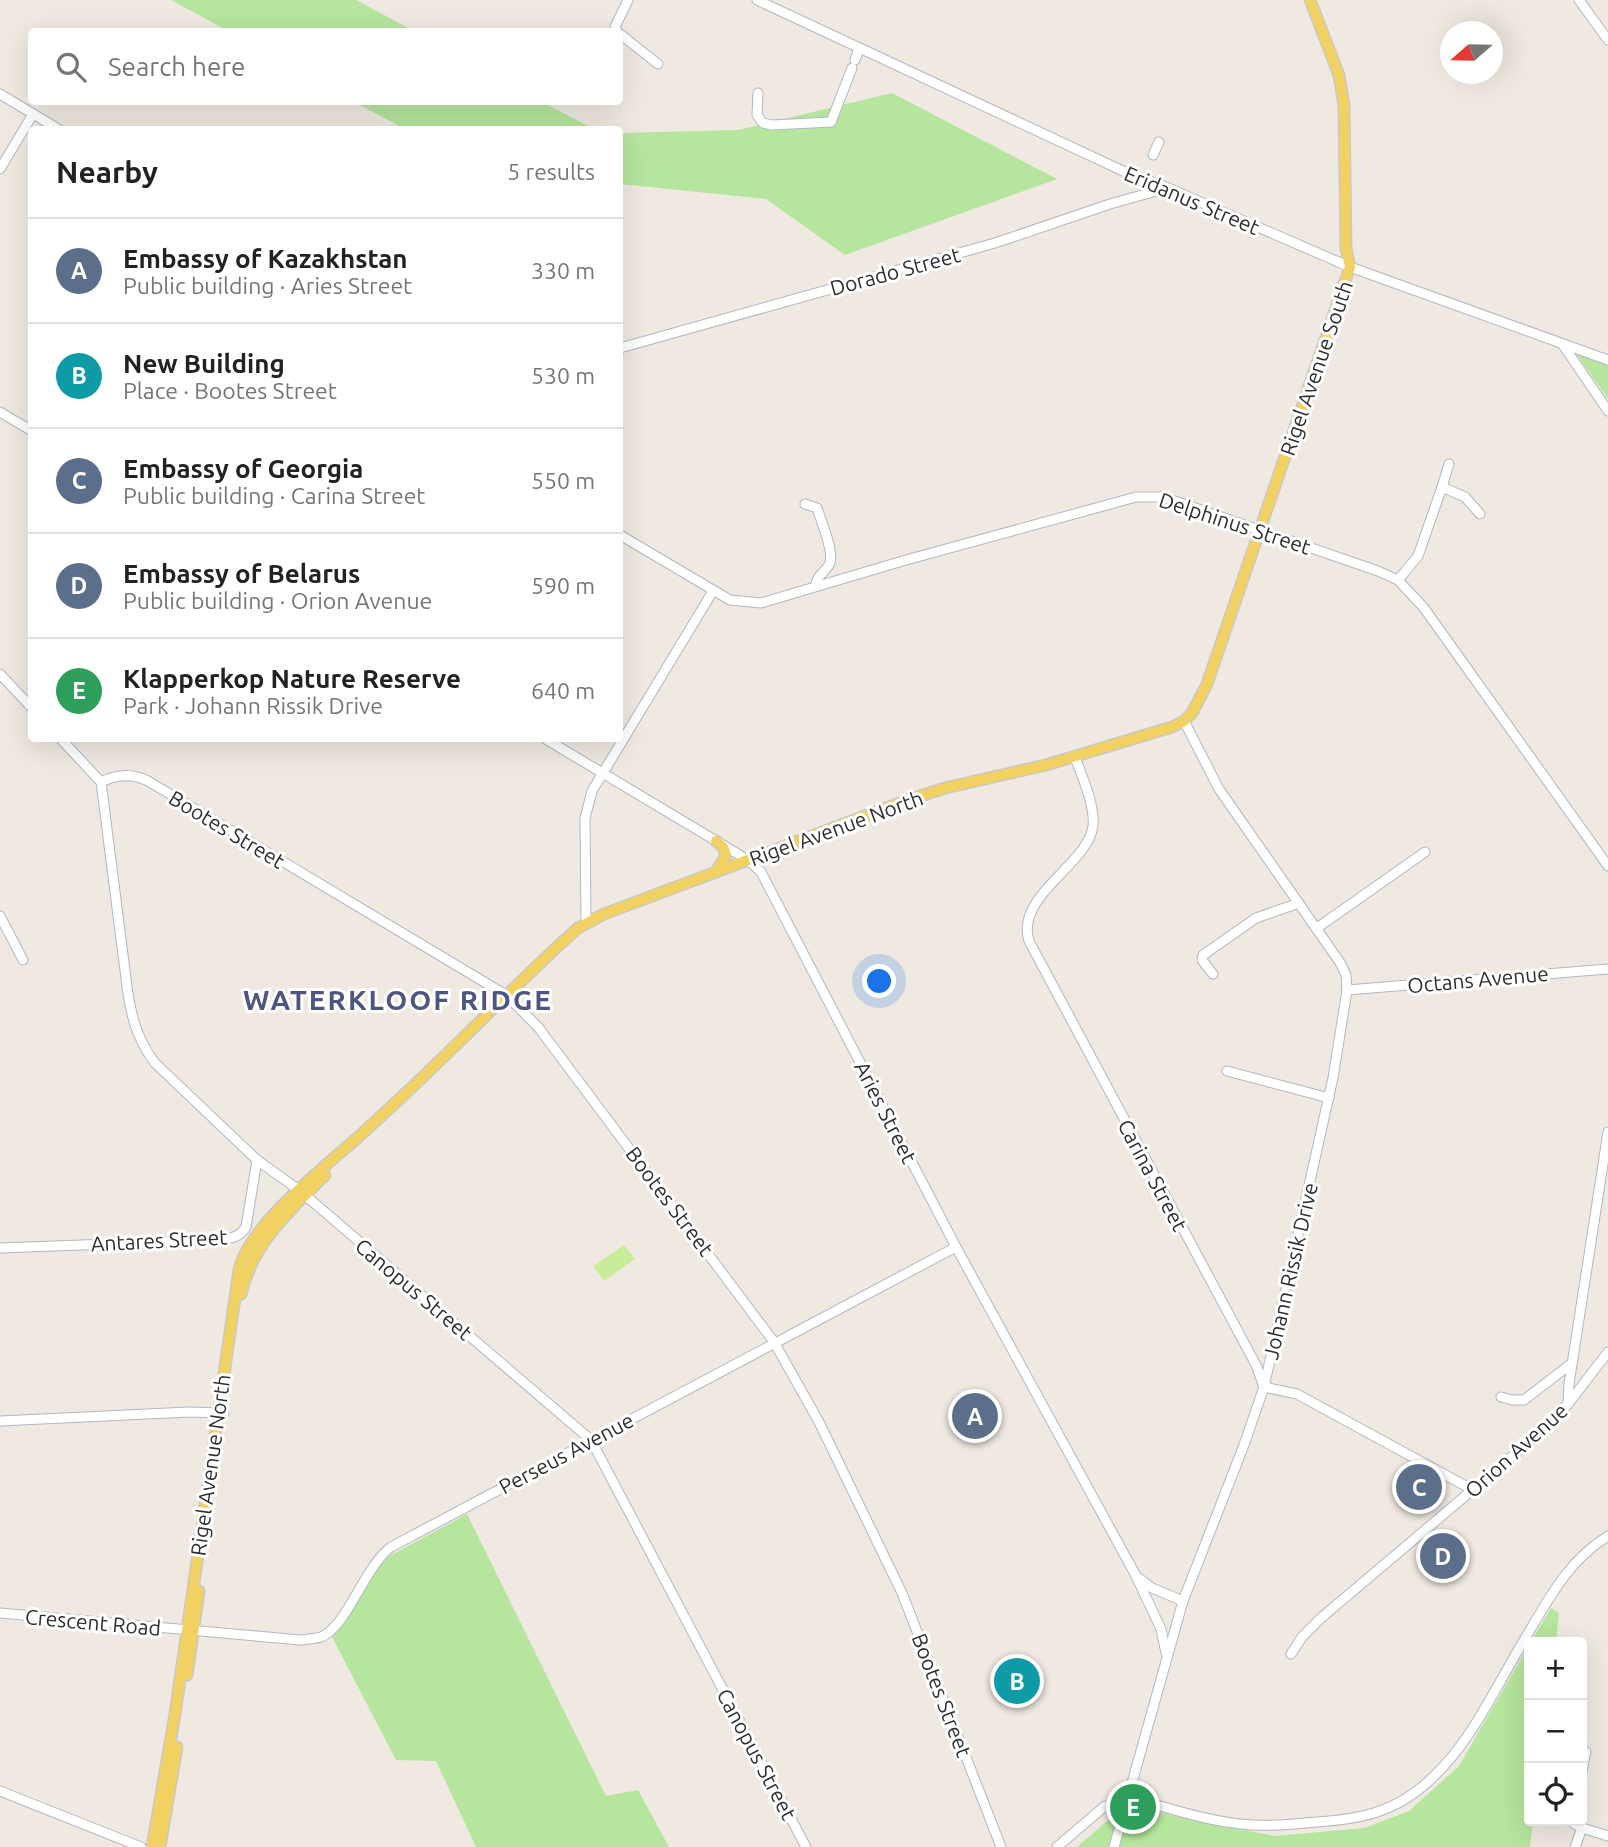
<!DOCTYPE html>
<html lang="en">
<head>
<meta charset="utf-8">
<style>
	:root { --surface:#fff; --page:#f6f6f6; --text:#222; --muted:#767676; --line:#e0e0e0; --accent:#4264fb }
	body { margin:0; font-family:Ubuntu,sans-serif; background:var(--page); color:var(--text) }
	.controls { position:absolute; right:21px; bottom:21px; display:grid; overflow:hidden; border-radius:7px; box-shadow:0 7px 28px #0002 }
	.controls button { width:63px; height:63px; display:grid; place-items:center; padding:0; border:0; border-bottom:2px solid var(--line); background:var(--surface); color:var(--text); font:35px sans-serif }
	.compass { position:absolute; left:1440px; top:21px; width:63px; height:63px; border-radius:50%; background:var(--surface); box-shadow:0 7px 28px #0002; rotate:250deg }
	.you { position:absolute; left:880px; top:982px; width:24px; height:24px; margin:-18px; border:5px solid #fff; border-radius:50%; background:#1a73e8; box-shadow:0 0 0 10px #1a73e833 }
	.badge { display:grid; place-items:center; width:46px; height:46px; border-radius:50%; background:var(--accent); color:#fff; font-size:23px; font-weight:700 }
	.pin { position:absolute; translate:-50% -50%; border:4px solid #fff; box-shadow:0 2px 7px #0006 }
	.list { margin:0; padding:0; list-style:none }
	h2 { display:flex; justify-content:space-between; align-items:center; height:91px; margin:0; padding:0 28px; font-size:30px }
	h2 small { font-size:23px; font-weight:400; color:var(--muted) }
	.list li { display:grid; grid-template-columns:46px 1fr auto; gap:21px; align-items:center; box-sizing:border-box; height:105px; padding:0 28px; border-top:2px solid var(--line) }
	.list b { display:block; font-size:26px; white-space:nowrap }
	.list p { margin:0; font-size:23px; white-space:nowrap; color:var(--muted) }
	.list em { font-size:23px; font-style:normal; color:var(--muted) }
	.icon { flex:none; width:38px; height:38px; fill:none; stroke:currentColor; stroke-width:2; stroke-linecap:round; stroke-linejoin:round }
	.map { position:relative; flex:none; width:1608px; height:1847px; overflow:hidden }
	.search { position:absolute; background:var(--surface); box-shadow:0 7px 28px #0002; left:28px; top:28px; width:595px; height:77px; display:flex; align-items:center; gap:18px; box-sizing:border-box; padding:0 24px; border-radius:7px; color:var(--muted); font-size:26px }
	.panel { position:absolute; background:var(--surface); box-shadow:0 7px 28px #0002; left:28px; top:126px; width:595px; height:616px; border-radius:7px }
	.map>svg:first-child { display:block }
	.green { fill:#b6e59e }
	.pitch { fill:#c9ec9a }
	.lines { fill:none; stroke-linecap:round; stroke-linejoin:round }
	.minor-casing { stroke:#b4b7c1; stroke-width:11 }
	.major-casing { stroke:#c9c9c9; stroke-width:13 }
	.minor { stroke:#fff; stroke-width:9 }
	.major { stroke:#f2d163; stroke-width:10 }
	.labels { text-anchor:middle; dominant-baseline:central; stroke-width:6; stroke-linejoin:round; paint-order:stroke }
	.street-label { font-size:21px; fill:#2e2e2e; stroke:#fff }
	.district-label { font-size:28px; font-weight:bold; letter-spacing:2px; fill:#4d5680; stroke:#fff }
</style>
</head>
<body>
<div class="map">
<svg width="1608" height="1847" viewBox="0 0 1608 1847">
	<rect width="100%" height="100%" fill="#efe9e1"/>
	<g class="green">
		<polygon points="171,0 356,0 414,31 228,31"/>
		<polygon points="892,93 1057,179 845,255 766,199 620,184 620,133 738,130"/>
		<polygon points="354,102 542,102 594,129 405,129"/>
		<polygon points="1579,353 1608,363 1608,399 1577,355"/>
		<polygon points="467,1514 606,1796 638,1790 669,1847 476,1847 436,1761 396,1760 332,1637 384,1559"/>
		<polygon points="1551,1608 1559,1613 1556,1642 1531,1642"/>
		<polygon points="1529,1645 1529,1821 1533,1821 1530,1847 1077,1847 1150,1784 1141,1809 1274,1836 1364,1828 1409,1811 1459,1766"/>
	</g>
	<polygon class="pitch" points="624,1245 635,1259 604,1281 593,1266"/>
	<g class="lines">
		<defs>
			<g id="minor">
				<polyline points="757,0 1123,171 1168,188 1350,267 1608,360"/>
				<polyline points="1579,0 1608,40"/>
				<polyline points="617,32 615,27 628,0"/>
				<polyline points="620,34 658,64"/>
				<polyline points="855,60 859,48"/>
				<polyline points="758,93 757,115 763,123 772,125 831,122 852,68"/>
				<polyline points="0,94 60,130"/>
				<polyline points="1153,155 1159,142"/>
				<polyline points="0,169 33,114"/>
				<polyline points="1563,345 1608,411"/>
				<polyline points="620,348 995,243 1110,204 1167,188"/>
				<polyline points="0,412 32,431"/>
				<polyline points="1442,487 1449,464"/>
				<path d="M805 504 817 508C821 521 834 551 830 563 826 572 816 575 816 586"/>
				<polyline points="620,535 730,600 761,603 906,560 1136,497 1161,497 1172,500 1378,571 1398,580 1424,608 1608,866"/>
				<polyline points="1398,580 1418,556 1442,487 1465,497 1480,514"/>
				<polyline points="0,674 32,708"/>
				<path d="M60 738 101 782 128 994C132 1020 139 1042 155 1063L257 1160 299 1190 591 1440 806 1847"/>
				<polyline points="544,738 748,860 761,872 956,1247 1135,1574 1161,1629 1166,1653"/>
				<path d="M1075 757C1082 777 1095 804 1093 826 1088 865 1015 895 1029 941L1256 1365 1264 1387 1297 1394 1473 1490"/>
				<path d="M101 782C117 774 132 773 148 781L506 995 538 1027 774 1342 819 1422 902 1593 1001 1847"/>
				<polyline points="0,916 23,960"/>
				<polyline points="586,924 585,818 592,791 713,591"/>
				<polyline points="1317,928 1425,852"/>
				<polyline points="1213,974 1202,960 1203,955 1256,918 1299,903"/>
				<polyline points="1347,990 1608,969"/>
				<polyline points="1227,1071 1329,1098"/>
				<path d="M0 1248 216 1240C228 1239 240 1238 246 1227L257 1160"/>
				<polyline points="1501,1397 1512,1400 1524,1400 1572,1363"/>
				<polyline points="1568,1404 1569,1384 1608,1132"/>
				<polyline points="0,1421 189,1412 224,1413"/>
				<polyline points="1139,1578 1152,1588 1183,1601"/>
				<path d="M0 1613 300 1640C307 1639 315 1639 321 1637 347 1627 364 1567 391 1547L956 1247"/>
				<polyline points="1291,1654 1302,1637 1321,1618 1528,1443 1568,1404 1608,1352"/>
				<polyline points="1582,1770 1586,1752"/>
				<polyline points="0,1791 141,1847"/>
				<path d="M1129 1797C1175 1810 1227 1828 1275 1825 1289 1825 1303 1823 1317 1822 1363 1819 1398 1811 1432 1778 1472 1741 1495 1688 1523 1642 1547 1602 1567 1561 1608 1536"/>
				<polyline points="1570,1821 1582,1828 1608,1836"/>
				<polyline points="1057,1847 1105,1806"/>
				<polyline points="1114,1847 1183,1601 1244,1445 1264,1387 1333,1078 1347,990 1346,975 1341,964 1219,789 1184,721"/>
				<polyline points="1575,1847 1582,1828"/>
			</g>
			<g id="major">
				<polyline points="716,841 723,847 726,855 716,872"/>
				<path d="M241 1294C253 1242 289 1212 325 1175"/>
				<polyline points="187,1675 199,1591"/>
				<path d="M152 1847 175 1714 239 1270C250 1222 331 1163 367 1129 432 1071 493 1007 557 947L578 928 604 914 905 801 945 788 1046 765 1172 727 1184 721 1192 713 1207 684 1350 267 1346 248 1344 105 1339 75 1310 0"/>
				<polyline points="160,1847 177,1747"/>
			</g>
		</defs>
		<use href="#minor" class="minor-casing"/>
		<use href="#major" class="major-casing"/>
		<use href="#minor" class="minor"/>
		<use href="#major" class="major"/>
	</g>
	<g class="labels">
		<g class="street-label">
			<text transform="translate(1192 200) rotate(23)">Eridanus Street</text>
			<text transform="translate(895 271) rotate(-15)">Dorado Street</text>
			<text transform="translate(1316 368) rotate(-71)">Rigel Avenue South</text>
			<text transform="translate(1235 523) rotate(18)">Delphinus Street</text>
			<text transform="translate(836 828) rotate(-20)">Rigel Avenue North</text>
			<text transform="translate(227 829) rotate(31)">Bootes Street</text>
			<text transform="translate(1478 979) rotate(-5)">Octans Avenue</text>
			<text transform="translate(886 1112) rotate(63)">Aries Street</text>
			<text transform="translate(1153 1175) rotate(62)">Carina Street</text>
			<text transform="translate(670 1201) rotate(53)">Bootes Street</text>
			<text transform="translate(159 1240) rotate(-3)">Antares Street</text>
			<text transform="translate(1290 1271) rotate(-77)">Johann Rissik Drive</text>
			<text transform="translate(414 1289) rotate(40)">Canopus Street</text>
			<text transform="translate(1516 1450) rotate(-42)">Orion Avenue</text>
			<text transform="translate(566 1453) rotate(-28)">Perseus Avenue</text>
			<text transform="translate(210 1465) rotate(-82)">Rigel Avenue North</text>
			<text transform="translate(93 1622) rotate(5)">Crescent Road</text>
			<text transform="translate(942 1695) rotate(69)">Bootes Street</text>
			<text transform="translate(757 1754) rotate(62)">Canopus Street</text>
		</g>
		<g class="district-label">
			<text x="398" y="999">WATERKLOOF RIDGE</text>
		</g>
	</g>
</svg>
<div class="controls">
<button>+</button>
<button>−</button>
<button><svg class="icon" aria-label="locate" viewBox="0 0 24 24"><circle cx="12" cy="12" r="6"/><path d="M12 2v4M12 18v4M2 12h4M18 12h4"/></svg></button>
</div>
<svg class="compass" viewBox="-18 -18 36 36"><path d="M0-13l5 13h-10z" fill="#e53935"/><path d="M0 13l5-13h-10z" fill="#767676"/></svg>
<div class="you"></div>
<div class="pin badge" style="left:975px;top:1416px;background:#5c6f8a">A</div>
<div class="pin badge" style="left:1017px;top:1681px;background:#0f9aa8">B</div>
<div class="pin badge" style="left:1419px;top:1487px;background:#5c6f8a">C</div>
<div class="pin badge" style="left:1443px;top:1556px;background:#5c6f8a">D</div>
<div class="pin badge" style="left:1133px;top:1807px;background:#2e9e5b">E</div>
<div class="search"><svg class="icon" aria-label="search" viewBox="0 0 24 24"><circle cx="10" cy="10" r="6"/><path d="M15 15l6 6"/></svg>Search here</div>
<section class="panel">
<h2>Nearby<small>5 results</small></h2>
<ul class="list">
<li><span class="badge" style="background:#5c6f8a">A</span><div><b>Embassy of Kazakhstan</b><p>Public building · Aries Street</p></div><em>330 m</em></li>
<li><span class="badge" style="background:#0f9aa8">B</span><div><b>New Building</b><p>Place · Bootes Street</p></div><em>530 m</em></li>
<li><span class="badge" style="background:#5c6f8a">C</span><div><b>Embassy of Georgia</b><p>Public building · Carina Street</p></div><em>550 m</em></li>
<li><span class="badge" style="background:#5c6f8a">D</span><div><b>Embassy of Belarus</b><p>Public building · Orion Avenue</p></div><em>590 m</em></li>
<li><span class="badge" style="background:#2e9e5b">E</span><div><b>Klapperkop Nature Reserve</b><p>Park · Johann Rissik Drive</p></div><em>640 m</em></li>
</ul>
</section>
</div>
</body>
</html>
